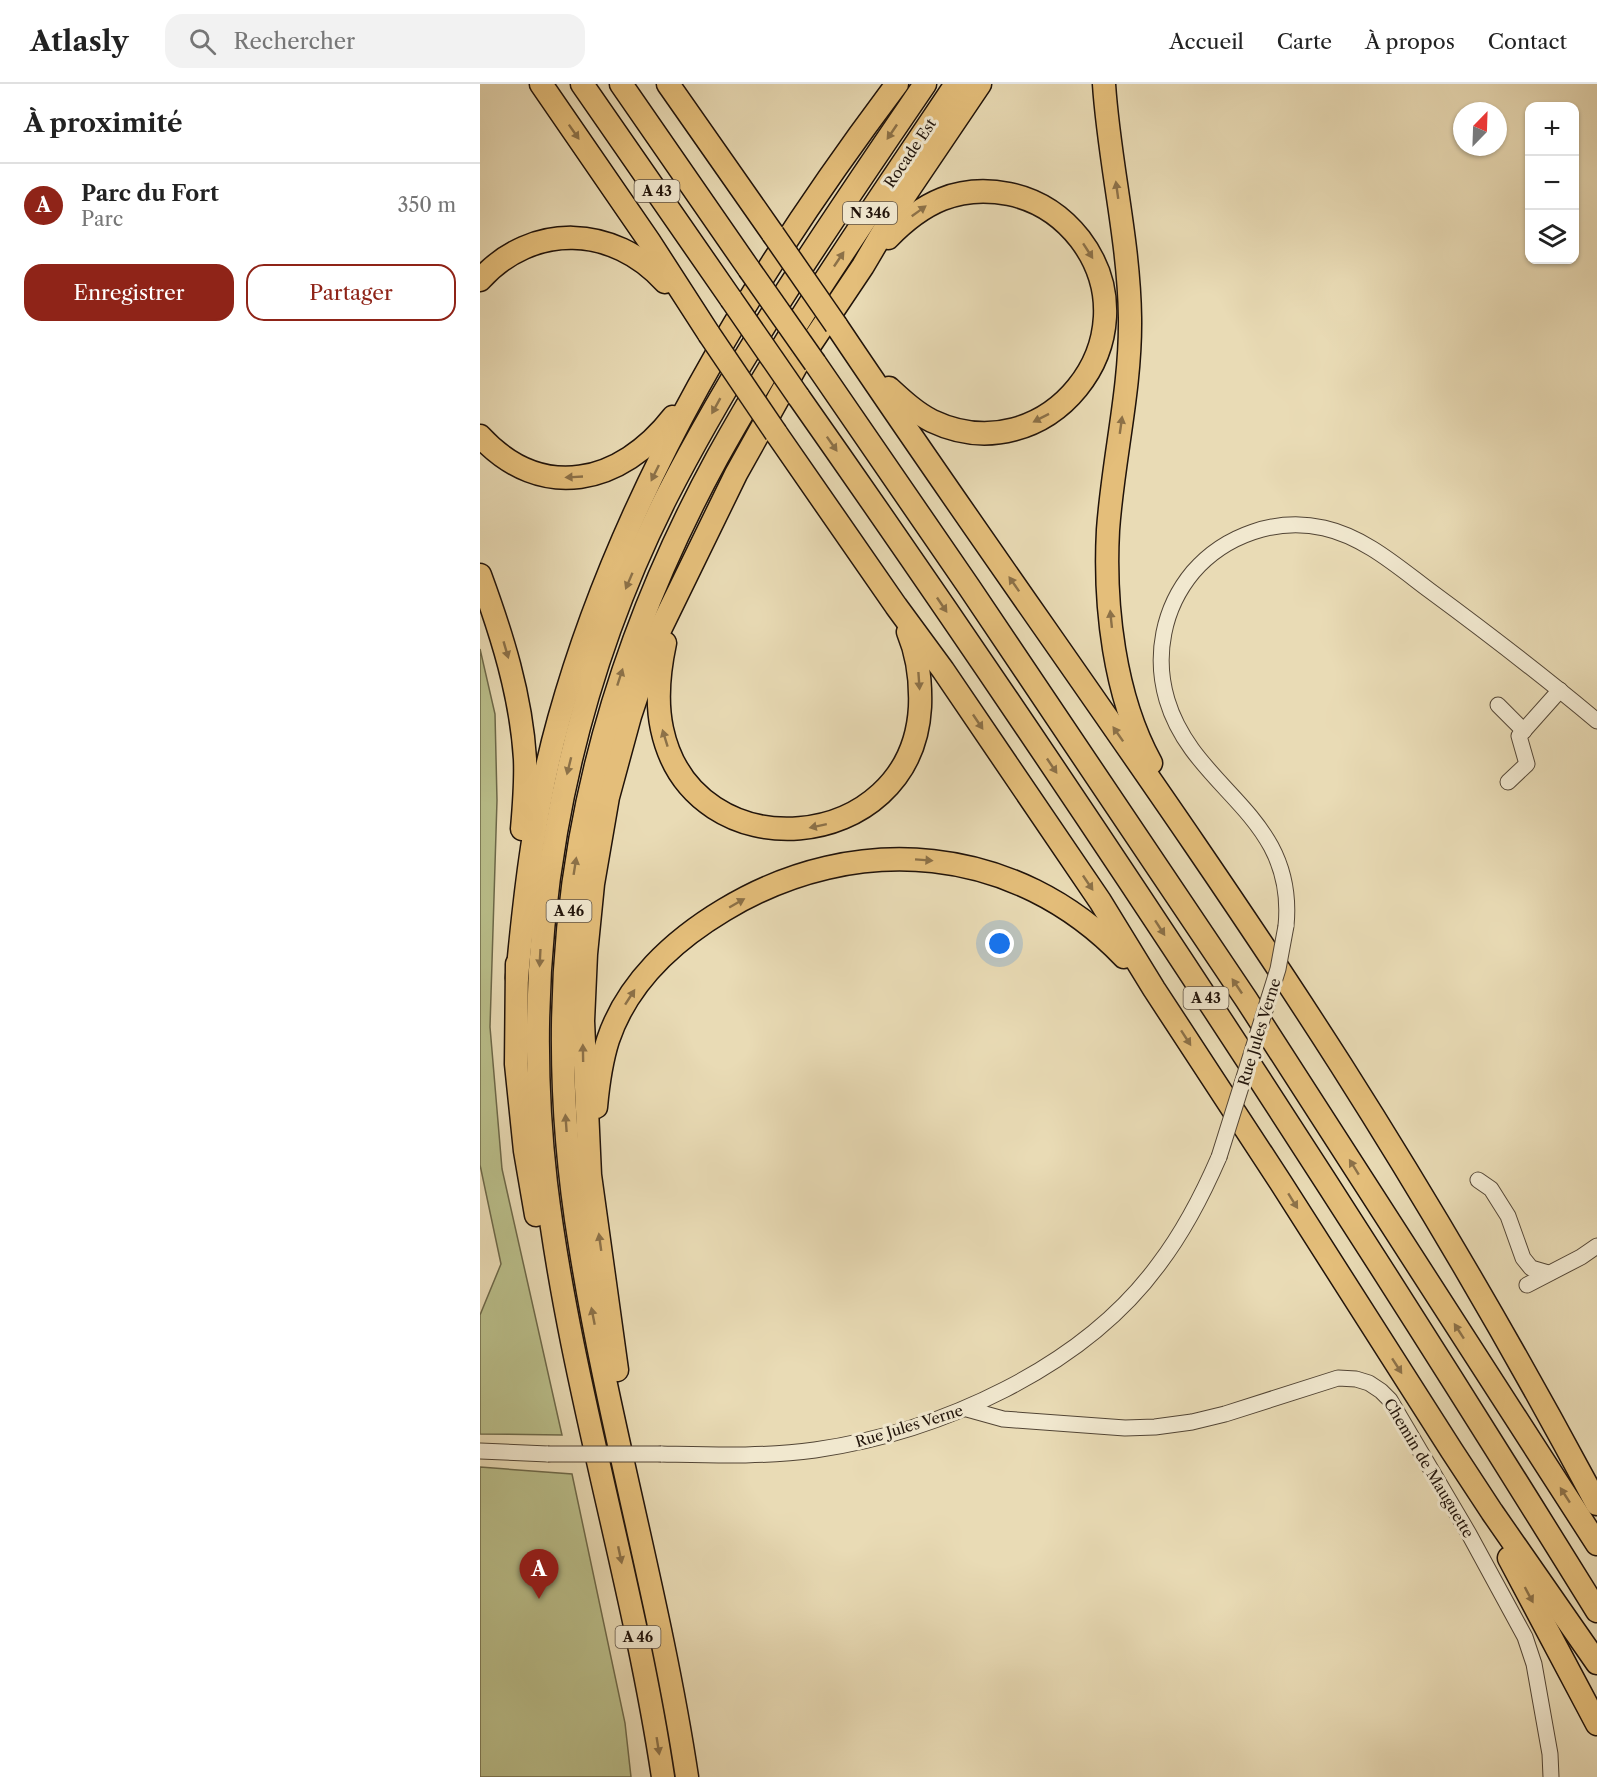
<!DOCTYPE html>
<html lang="fr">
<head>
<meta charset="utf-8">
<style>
	:root { --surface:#fff; --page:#f2f2f2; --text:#222; --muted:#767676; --line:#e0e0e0; --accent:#8f2418 }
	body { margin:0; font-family:"Libre Caslon Text",serif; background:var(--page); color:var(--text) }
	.controls { position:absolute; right:18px; top:18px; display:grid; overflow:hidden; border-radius:12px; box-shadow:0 2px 4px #0004 }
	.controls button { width:54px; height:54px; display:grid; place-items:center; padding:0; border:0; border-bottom:2px solid var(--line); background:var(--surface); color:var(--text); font:30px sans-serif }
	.compass { position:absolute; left:973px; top:18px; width:54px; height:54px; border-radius:50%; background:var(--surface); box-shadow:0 2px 4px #0004; rotate:23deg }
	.you { position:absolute; left:520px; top:860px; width:21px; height:21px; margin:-15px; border:4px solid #fff; border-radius:50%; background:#1a73e8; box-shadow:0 0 0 9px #1a73e833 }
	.badge { display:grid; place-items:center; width:39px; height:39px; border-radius:50%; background:var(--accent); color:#fff; font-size:20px; font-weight:700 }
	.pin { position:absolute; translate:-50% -50px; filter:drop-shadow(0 2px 3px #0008) }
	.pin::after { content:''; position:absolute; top:32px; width:21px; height:18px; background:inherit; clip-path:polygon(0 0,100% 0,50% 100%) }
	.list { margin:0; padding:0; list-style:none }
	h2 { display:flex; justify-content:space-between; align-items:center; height:78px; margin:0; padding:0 24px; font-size:26px }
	h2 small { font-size:20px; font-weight:400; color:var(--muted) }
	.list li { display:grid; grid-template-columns:39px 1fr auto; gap:18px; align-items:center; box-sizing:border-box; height:84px; padding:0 24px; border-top:2px solid var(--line) }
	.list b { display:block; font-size:22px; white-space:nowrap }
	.list p { margin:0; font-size:20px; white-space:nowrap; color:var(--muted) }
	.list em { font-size:20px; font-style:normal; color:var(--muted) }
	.actions { display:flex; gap:12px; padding:18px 24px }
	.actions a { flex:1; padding:14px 0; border:2px solid var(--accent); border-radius:18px; text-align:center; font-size:21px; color:var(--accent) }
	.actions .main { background:var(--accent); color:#fff }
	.icon { flex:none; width:33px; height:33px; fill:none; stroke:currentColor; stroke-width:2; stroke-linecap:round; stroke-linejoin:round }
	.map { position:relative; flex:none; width:1117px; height:1693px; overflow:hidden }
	header { display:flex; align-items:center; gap:36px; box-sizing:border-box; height:84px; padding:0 30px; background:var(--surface); border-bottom:2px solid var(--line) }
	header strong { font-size:28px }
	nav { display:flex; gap:33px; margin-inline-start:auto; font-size:21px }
	.search { width:420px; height:54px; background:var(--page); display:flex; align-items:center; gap:15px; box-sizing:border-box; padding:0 21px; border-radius:18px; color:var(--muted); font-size:22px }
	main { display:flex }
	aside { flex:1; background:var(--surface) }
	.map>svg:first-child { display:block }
	.green { fill:#babf8b; stroke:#6d694a; stroke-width:1.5 }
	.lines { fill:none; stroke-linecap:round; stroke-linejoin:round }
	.minor-casing { stroke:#524535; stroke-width:17 }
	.highway-casing { stroke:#20130a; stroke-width:25 }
	.minor { stroke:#f1e8cf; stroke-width:15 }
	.highway { stroke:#e4be7a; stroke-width:22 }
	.minor-bridge-casing { stroke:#524535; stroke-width:17; stroke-linecap:butt }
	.highway-bridge-casing { stroke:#20130a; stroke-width:25; stroke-linecap:butt }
	.minor-bridge { stroke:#f1e8cf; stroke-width:15 }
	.highway-bridge { stroke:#e4be7a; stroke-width:22 }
	.oneway { fill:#8c7148 }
	.labels { text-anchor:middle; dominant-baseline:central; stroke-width:6; stroke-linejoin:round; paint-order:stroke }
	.shield { fill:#f1e8cf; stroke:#5f5345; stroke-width:1.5 }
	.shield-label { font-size:14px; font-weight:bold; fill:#20130a }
	.street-label { font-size:15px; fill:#20130a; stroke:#f1e8cf }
</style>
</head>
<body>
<header>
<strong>Atlasly</strong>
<div class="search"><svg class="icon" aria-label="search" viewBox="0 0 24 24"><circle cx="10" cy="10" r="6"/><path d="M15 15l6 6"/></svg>Rechercher</div>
<nav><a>Accueil</a><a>Carte</a><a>À propos</a><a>Contact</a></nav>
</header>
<main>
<aside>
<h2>À proximité<small></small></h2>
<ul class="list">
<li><span class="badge">A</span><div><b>Parc du Fort</b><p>Parc</p></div><em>350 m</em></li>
</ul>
<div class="actions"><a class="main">Enregistrer</a><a>Partager</a></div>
</aside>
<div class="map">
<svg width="1117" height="1693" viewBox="0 0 1117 1693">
	<rect width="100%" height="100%" fill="#e9dbb5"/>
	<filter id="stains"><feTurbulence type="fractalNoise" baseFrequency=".00333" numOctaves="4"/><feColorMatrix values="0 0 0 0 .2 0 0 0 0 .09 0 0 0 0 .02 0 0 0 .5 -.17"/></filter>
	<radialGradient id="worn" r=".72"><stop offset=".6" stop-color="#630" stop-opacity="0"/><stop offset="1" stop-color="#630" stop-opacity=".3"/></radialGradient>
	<g class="green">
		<polygon points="0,565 15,630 17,716 10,943 22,1085 82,1351 0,1350 0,1231 21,1180 0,1081"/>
		<polygon points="0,1383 92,1390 145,1639 151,1693 0,1693"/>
	</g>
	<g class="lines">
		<defs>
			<g id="minor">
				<polyline points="1018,621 1044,647"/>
				<polyline points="1028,698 1047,680 1039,652 1080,606"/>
				<path d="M806 842C817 730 714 707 687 616 674 572 683 524 713 488 745 451 797 433 844 444 884 453 917 482 949 506 1006 548 1062 591 1117 637"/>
				<polyline points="998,1096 1011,1105 1028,1132 1043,1174 1051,1184 1068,1189"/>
				<polyline points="1047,1201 1101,1173 1117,1162"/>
				<polyline points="487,1325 523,1335 645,1344 675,1343 712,1338 745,1330 858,1294 876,1295 889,1299 901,1307 910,1316 989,1450 1045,1553 1054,1580 1070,1670 1071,1693"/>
				<polyline points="0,1367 68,1370"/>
				<path d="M181 1370C232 1371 284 1373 335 1366 460 1348 603 1284 679 1180 704 1147 723 1110 739 1073"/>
			</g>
			<g id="highway">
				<polyline points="61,0 169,157 229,250"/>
				<polyline points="102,0 251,215"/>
				<polyline points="141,0 269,185"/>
				<polyline points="188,0 293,150"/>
				<path d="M624 0C629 78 649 155 650 234 651 305 633 375 628 446 624 521 634 612 671 679"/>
				<path d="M408 154C442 119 478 100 529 110 558 116 582 132 600 155 676 255 566 391 452 337 436 329 422 316 409 304"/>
				<path d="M0 196C52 138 134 141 185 198"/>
				<path d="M356 241C522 489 700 729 861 981 952 1124 1037 1270 1117 1420"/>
				<polyline points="335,279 489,503 766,915 1117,1460"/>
				<path d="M318 312C597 709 862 1115 1117 1527"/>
				<polyline points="296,349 416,522 463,586 620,817 674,905 801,1099 972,1367 1012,1428 1117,1579"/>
				<path d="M0 352C62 419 141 400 193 333"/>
				<path d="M0 491C22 551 41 611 45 675 46 698 44 722 42 745"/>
				<path d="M185 559C179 587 176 617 182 645 213 790 432 772 440 623 441 597 438 572 428 548"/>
				<polyline points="37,880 36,980 45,1067 56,1131"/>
				<path d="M37 894C45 807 55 720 79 635 143 405 274 190 417 0"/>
				<path d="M116 1023C118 1001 121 978 128 956 147 899 194 856 244 826 376 746 536 760 644 873"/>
				<polyline points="137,1286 110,1091 103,937 106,870 113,800 128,713 150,632 176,554 256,390 318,279 383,182 423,114 500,0"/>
				<polyline points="1029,1474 1117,1640"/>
				<path d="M183 1693C153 1493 90 1299 66 1099 39 864 80 625 186 414 260 269 354 134 445 0"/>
				<path d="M207 1693C180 1514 128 1340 100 1161 54 880 101 623 237 374 309 244 394 123 476 0"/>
			</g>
		</defs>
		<use href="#minor" class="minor-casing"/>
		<use href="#highway" class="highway-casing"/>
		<use href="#minor" class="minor"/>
		<use href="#highway" class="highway"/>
		<defs>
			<g id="minor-bridge">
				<polyline points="739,1073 798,885 806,842"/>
				<polyline points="68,1370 181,1370"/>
			</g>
			<g id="highway-bridge">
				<polyline points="293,150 356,241"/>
				<polyline points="269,185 335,279"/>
				<polyline points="251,215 318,312"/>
				<polyline points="229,250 296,349"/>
			</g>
		</defs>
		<use href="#minor-bridge" class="minor-bridge-casing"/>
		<use href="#highway-bridge" class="highway-bridge-casing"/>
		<use href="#minor-bridge" class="minor-bridge"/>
		<use href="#highway-bridge" class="highway-bridge"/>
	</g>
	<defs><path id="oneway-solid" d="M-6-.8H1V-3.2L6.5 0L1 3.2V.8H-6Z" transform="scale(1.5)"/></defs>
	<g class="oneway">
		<use href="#oneway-solid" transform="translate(94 48) rotate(55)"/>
		<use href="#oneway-solid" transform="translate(412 48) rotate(124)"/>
		<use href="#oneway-solid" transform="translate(637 106) rotate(-98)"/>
		<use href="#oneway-solid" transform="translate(439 127) rotate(-36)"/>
		<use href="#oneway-solid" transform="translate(608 167) rotate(57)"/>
		<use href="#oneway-solid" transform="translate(359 175) rotate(-56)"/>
		<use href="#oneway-solid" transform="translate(236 322) rotate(119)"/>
		<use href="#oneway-solid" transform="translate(561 334) rotate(153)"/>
		<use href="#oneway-solid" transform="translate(641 341) rotate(-82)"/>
		<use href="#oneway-solid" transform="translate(352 360) rotate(55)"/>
		<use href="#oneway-solid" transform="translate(175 389) rotate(116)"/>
		<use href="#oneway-solid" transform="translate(94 393) rotate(177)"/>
		<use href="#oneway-solid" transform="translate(149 497) rotate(113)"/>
		<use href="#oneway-solid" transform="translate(534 500) rotate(-125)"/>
		<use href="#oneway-solid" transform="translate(462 521) rotate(56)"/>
		<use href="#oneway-solid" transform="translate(631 535) rotate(-96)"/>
		<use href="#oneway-solid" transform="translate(26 566) rotate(74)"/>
		<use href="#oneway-solid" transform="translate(140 593) rotate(-72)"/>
		<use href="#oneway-solid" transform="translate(439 597) rotate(86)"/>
		<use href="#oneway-solid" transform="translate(498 638) rotate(56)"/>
		<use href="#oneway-solid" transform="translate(638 650) rotate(-125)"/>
		<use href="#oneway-solid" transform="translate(185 654) rotate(-107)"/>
		<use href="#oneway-solid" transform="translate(89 682) rotate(104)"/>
		<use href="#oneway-solid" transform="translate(572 682) rotate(56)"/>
		<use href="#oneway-solid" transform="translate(338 742) rotate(168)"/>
		<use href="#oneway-solid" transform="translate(444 776) rotate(4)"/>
		<use href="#oneway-solid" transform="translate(95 782) rotate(-81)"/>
		<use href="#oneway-solid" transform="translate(608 799) rotate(56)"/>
		<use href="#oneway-solid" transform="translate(257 819) rotate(-30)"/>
		<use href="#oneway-solid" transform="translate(680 844) rotate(57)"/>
		<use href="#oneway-solid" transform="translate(60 874) rotate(93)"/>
		<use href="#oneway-solid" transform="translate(757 902) rotate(-124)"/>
		<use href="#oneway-solid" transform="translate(150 913) rotate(-57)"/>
		<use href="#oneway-solid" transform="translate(706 954) rotate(57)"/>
		<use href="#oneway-solid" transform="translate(103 969) rotate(-91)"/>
		<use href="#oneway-solid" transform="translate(86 1039) rotate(-94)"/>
		<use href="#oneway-solid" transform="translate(874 1083) rotate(-122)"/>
		<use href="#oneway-solid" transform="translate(813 1117) rotate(58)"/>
		<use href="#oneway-solid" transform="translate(120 1158) rotate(-98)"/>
		<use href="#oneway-solid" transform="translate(113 1232) rotate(-101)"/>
		<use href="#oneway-solid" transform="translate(979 1247) rotate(-123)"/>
		<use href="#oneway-solid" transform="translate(917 1282) rotate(57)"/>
		<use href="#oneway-solid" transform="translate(1085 1411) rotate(-123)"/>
		<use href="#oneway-solid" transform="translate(140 1471) rotate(78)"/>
		<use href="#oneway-solid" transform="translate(1049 1511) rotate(62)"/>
		<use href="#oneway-solid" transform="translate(178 1662) rotate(81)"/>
	</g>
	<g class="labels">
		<g class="shield">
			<rect x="154.5" y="96" width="45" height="22" rx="4.5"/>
			<rect x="363" y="118" width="54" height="22" rx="4.5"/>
			<rect x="66.5" y="816" width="45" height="22" rx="4.5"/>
			<rect x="703.5" y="903" width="45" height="22" rx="4.5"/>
			<rect x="135.5" y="1542" width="45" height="22" rx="4.5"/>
		</g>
		<g class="shield-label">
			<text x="177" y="107">A 43</text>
			<text x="390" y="129">N 346</text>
			<text x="89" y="827">A 46</text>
			<text x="726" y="914">A 43</text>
			<text x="158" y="1553">A 46</text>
		</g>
		<g class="street-label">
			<text transform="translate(430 69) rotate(-56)">Rocade Est</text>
			<text transform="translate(779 948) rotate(-73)">Rue Jules Verne</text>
			<text transform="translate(429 1342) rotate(-17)">Rue Jules Verne</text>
			<text transform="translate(949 1384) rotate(59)">Chemin de Mauguette</text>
		</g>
	</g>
	<rect width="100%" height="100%" filter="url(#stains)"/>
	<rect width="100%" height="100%" fill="url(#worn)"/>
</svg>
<div class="controls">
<button>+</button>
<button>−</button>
<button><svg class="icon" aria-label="layers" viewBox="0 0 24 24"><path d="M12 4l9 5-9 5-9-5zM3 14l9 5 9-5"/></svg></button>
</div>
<svg class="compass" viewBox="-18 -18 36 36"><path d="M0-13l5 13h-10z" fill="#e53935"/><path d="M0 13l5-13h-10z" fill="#767676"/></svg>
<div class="you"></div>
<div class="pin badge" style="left:59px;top:1515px">A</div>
</div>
</main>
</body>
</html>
